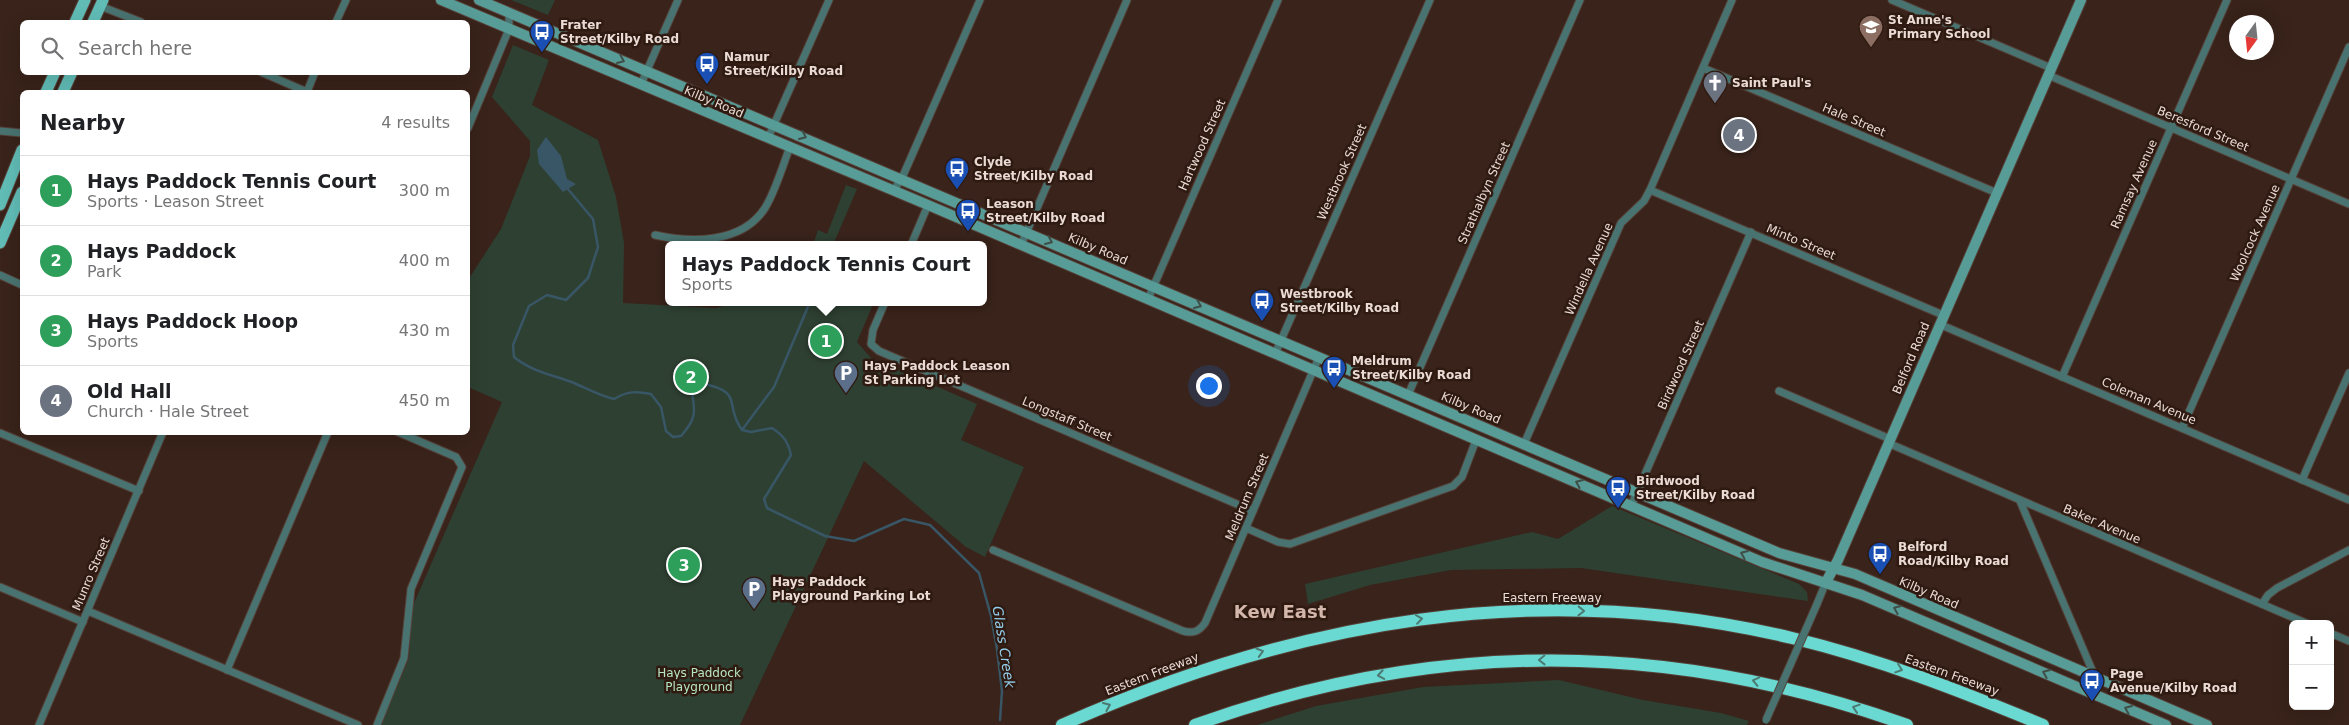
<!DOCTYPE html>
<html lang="en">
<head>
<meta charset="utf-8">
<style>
	:root { --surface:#fff; --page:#f2f2f2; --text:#202124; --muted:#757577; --line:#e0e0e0; --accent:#3c6f66 }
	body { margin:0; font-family:"DejaVu Sans",sans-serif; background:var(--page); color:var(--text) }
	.controls { position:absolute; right:15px; bottom:15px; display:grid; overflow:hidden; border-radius:8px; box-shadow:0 5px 20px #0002 }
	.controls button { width:45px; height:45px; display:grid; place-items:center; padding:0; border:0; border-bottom:1px solid var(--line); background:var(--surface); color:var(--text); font:25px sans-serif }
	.compass { position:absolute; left:2229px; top:15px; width:45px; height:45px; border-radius:50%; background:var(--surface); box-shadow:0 5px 20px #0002; rotate:195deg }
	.you { position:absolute; left:1208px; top:385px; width:18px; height:18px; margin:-12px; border:4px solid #fff; border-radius:50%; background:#1a73e8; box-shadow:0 0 0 8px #1a73e833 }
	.badge { display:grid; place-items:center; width:32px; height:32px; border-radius:50%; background:var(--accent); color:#fff; font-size:16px; font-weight:700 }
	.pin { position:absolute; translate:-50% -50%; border:2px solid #fff; box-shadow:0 1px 5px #0006 }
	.popup { position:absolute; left:665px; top:241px; width:322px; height:65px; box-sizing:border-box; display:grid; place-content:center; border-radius:8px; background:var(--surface); filter:drop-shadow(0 1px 4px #0005); font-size:16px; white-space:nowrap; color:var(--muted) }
	.popup b { font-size:19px; color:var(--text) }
	.popup::after { content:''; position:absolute; left:50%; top:100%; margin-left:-10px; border:10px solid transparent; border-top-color:var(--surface) }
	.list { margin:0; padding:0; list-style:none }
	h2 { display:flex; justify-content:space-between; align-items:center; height:65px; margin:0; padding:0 20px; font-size:21px }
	h2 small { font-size:16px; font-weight:400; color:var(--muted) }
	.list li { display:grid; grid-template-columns:32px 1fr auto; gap:15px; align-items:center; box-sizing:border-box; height:70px; padding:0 20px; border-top:1px solid var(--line) }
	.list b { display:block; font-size:19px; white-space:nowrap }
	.list p { margin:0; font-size:16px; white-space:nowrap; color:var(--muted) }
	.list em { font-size:16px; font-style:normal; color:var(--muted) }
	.icon { flex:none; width:28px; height:28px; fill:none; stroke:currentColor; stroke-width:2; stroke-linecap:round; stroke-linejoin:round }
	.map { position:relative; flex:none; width:2349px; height:725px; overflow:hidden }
	.search { position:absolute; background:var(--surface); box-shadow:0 5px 20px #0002; left:20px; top:20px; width:450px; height:55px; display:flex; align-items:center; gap:12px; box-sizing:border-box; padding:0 18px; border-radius:8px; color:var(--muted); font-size:19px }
	.panel { position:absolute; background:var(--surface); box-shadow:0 5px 20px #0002; left:20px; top:90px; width:450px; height:345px; border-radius:8px }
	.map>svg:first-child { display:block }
	.green { fill:#2e4032 }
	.water { fill:#385665 }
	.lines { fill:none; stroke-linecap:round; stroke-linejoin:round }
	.stream { stroke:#385665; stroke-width:2.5 }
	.street-casing { stroke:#554038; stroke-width:9 }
	.secondary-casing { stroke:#554038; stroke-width:12 }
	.primary-casing { stroke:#554038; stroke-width:13 }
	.highway-casing { stroke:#554038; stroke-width:14 }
	.street { stroke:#497370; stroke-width:7 }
	.secondary { stroke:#589c97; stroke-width:10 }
	.primary { stroke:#61bcb6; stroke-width:11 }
	.highway { stroke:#69d9d2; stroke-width:12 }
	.street-bridge-casing { stroke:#554038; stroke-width:9; stroke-linecap:butt }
	.street-bridge { stroke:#497370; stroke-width:7 }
	.oneway { stroke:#3f4e47 }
	.oneway2 { stroke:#4c7a72 }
	.labels { text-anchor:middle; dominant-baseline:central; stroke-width:5; stroke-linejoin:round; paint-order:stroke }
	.poi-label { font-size:12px; font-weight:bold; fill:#eadbd5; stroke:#2f1a11; text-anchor:start }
	.street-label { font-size:12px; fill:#eadbd5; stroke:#2f1a11 }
	.park-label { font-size:12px; fill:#b6e6bf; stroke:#2f1a11 }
	.water-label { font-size:14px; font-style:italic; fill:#94cfed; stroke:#2f1a11 }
	.district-label { font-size:18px; font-weight:bold; fill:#d4b7ab; stroke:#2f1a11 }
</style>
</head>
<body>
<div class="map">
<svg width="2349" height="725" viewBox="0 0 2349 725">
	<rect width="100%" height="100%" fill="#39231a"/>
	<g class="green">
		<polygon points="511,0 555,0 548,15"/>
		<polygon points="513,45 549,60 532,105 598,140 616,197 624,243 623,303 716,308 738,302 874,302 857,342 871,358 977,404 961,440 1024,467 985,557 966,547 864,461 740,725 381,725 409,658 411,610 502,402 468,387 468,280 501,229 530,156 530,141 492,97"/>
		<polygon points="846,185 857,189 833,245 813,245 818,230 827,234"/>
		<polygon points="1612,506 1799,584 1807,592 1808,601 1581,568 1451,570 1370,585 1308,604 1305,584 1532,532 1558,539"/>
		<polygon points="1559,680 1643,700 1721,713 1749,721 1747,725 1257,725 1316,706 1423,687"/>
	</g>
	<polygon class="water" points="546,137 561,156 567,179 576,184 563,192 539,164 537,150"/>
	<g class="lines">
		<g class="stream">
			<path d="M567 188 593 219 598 247 588 278 566 300 547 295 529 306 513 345 514 357C532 372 554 375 574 383 588 389 600 396 614 399 627 391 637 391 651 394L661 407 666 431 673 437 681 436C695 420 696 414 692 393L700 383C746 392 723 404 742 430L751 432 772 428C784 436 788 442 791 455L764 499 767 508 825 536 854 541 904 519 930 525 979 573 991 616 997 649 1002 691 1000 720"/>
			<polyline points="742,430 774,387 810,302"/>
		</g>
		<defs>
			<g id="street">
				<polyline points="1892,0 2051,68"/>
				<polyline points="100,6 141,22"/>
				<polyline points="336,22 346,0"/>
				<polyline points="1703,68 1997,193"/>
				<polyline points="261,72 307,92"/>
				<polyline points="2048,75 2349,204"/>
				<polyline points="641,84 678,0"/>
				<polyline points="307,92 315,72"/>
				<polyline points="468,128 509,29 509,12"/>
				<polyline points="0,131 22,133"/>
				<polyline points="768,138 829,0"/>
				<polyline points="1650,190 1943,315"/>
				<polyline points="893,191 902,178 980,0"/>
				<path d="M655 235C691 243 742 244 765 208 776 190 782 167 790 147"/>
				<polyline points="911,245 928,205"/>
				<polyline points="1021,245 1127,0"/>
				<polyline points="0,275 22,285"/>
				<polyline points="1148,299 1278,0"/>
				<polyline points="885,302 873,330 871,344 879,351 1253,511"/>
				<polyline points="1939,324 2349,500"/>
				<polyline points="1275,354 1430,0"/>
				<polyline points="2062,377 2227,0"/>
				<polyline points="1779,391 1890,439"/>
				<polyline points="1408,395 1580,0"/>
				<polyline points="2182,428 2349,47"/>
				<polyline points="0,433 139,491"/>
				<polyline points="1888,443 2308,624"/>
				<polyline points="1524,444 1621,223 1644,201 1650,190 1732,0"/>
				<polyline points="2302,480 2349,373"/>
				<polyline points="2020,501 2095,677"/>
				<polyline points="1631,506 1751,232"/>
				<polyline points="1246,528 1278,542 1290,544 1453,486 1462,477 1476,440"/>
				<path d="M993 550 1183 631C1194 634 1199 631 1205 623L1319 357"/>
				<polyline points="0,587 83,622"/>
				<polyline points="1817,604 1826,582"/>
				<polyline points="2262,604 2268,595 2277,588 2349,550"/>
				<polyline points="88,611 358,725"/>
				<polyline points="2330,633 2349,641"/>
				<polyline points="227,670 328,432"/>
				<polyline points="39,725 163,432"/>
				<polyline points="377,725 404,658 411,589 462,467 456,457 398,432"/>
			</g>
			<g id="secondary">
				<polyline points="441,0 928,205 1762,562 1862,595 2166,725"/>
				<polyline points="479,0 1779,553 1855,574 2207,725"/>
				<polyline points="1826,582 1838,560 2081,0"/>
			</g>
			<g id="primary">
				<polyline points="75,22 85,0"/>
				<polyline points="93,22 103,0"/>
				<polyline points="46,92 55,72"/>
				<polyline points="63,92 72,72"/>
				<polyline points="0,205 22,150"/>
				<polyline points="0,243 22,192"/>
			</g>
			<g id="highway">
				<path d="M1062 725C1297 621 1538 577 1792 638 1879 659 1961 691 2043 725"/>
				<path d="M1195 725C1434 639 1668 639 1907 725"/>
			</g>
		</defs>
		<use href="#street" class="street-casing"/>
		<use href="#secondary" class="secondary-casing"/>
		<use href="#primary" class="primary-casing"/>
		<use href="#highway" class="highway-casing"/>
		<use href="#street" class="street"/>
		<use href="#secondary" class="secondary"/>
		<use href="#primary" class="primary"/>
		<use href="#highway" class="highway"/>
		<defs>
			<polyline id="street-bridge" points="1766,720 1817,604"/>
		</defs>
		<use href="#street-bridge" class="street-bridge-casing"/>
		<use href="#street-bridge" class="street-bridge"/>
	</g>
	<defs><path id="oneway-chevron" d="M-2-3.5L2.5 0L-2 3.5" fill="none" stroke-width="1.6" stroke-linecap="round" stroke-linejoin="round" transform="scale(1.25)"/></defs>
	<g class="oneway">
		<use href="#oneway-chevron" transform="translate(621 60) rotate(23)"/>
		<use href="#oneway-chevron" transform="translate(803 136) rotate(23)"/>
		<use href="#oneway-chevron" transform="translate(1049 241) rotate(23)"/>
		<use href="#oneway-chevron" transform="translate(1198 305) rotate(23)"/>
		<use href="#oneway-chevron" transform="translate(1579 483) rotate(-157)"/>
		<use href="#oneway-chevron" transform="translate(1744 554) rotate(-157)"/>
		<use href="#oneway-chevron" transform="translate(1897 609) rotate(-157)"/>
		<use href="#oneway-chevron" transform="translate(2046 673) rotate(-157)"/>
		<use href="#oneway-chevron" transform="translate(2128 709) rotate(-157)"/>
	</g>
	<g class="oneway2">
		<use href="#oneway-chevron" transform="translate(1581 611) rotate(1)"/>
		<use href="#oneway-chevron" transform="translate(1419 619) rotate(-8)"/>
		<use href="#oneway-chevron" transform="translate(1260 652) rotate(-16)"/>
		<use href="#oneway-chevron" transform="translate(1542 660) rotate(179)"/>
		<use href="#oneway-chevron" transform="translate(1899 669) rotate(19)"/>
		<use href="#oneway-chevron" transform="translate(1381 675) rotate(170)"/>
		<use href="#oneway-chevron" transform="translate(1756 681) rotate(-167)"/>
		<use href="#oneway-chevron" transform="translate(1107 706) rotate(-23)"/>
		<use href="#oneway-chevron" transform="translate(1856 708) rotate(-162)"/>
	</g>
	<defs>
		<symbol id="school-pin" viewBox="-11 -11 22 30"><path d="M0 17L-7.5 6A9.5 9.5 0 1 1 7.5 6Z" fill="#8d6e63" stroke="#2f1a11"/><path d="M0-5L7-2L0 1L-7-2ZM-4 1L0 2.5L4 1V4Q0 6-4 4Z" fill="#fff"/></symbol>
		<symbol id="bus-pin" viewBox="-11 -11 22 30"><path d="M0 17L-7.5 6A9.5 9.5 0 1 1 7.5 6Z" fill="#1a4fb4" stroke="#2f1a11"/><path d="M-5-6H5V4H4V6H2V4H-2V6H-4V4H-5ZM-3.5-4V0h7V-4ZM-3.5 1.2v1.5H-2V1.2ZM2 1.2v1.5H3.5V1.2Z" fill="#fff"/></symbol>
		<symbol id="church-pin" viewBox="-11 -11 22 30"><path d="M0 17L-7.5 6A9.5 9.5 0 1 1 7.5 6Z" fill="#6b7280" stroke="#2f1a11"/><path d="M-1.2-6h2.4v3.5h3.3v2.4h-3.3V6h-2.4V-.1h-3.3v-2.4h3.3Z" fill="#fff"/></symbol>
		<symbol id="parking-pin" viewBox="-11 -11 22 30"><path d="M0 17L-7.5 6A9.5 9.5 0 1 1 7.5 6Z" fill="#5c6f8a" stroke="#2f1a11"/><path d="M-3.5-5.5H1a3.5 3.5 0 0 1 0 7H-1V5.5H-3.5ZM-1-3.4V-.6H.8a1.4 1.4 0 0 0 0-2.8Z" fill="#fff"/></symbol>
	</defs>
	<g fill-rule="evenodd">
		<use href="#school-pin" x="1857" y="13" width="28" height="38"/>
		<use href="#bus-pin" x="528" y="18" width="28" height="38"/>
		<use href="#bus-pin" x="693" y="50" width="28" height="38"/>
		<use href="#church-pin" x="1701" y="69" width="28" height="38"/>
		<use href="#bus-pin" x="943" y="155" width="28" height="38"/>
		<use href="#bus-pin" x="954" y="197" width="28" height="38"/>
		<use href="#bus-pin" x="1248" y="287" width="28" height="38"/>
		<use href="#bus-pin" x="1320" y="354" width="28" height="38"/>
		<use href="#parking-pin" x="832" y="359" width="28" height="38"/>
		<use href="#bus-pin" x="1604" y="474" width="28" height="38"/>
		<use href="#bus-pin" x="1866" y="540" width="28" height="38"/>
		<use href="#parking-pin" x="740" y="575" width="28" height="38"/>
		<use href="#bus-pin" x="2078" y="667" width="28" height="38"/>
	</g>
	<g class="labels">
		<g class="poi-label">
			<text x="1888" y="20">St Anne's<tspan x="1888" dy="14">Primary School</tspan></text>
			<text x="560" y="25">Frater<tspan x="560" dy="14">Street/Kilby Road</tspan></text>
			<text x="724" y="57">Namur<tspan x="724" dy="14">Street/Kilby Road</tspan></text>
			<text x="1732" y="83">Saint Paul's</text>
			<text x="974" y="162">Clyde<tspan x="974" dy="14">Street/Kilby Road</tspan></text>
			<text x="986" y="204">Leason<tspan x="986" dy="14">Street/Kilby Road</tspan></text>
			<text x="1280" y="294">Westbrook<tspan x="1280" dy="14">Street/Kilby Road</tspan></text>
			<text x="1352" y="361">Meldrum<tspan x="1352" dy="14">Street/Kilby Road</tspan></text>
			<text x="864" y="366">Hays Paddock Leason<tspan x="864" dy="14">St Parking Lot</tspan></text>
			<text x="1636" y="481">Birdwood<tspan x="1636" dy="14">Street/Kilby Road</tspan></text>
			<text x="1898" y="547">Belford<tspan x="1898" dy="14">Road/Kilby Road</tspan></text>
			<text x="772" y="582">Hays Paddock<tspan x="772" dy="14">Playground Parking Lot</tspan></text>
			<text x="2110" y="674">Page<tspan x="2110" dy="14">Avenue/Kilby Road</tspan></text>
		</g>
		<g class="street-label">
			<text transform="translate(714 102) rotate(23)">Kilby Road</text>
			<text transform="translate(1854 120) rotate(23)">Hale Street</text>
			<text transform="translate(2203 129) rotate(23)">Beresford Street</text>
			<text transform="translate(1202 145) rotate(-66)">Hartwood Street</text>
			<text transform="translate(1342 172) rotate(-66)">Westbrook Street</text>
			<text transform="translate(2134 184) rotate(-66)">Ramsay Avenue</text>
			<text transform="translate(1484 193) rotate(-66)">Strathalbyn Street</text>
			<text transform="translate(2255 233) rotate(-66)">Woolcock Avenue</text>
			<text transform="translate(1801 242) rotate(23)">Minto Street</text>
			<text transform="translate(1098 249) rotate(23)">Kilby Road</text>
			<text transform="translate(1589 269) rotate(-66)">Windella Avenue</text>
			<text transform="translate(1911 358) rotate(-67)">Belford Road</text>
			<text transform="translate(1681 365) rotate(-66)">Birdwood Street</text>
			<text transform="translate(2149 401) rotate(23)">Coleman Avenue</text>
			<text transform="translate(1471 408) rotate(23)">Kilby Road</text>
			<text transform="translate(1067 419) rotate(23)">Longstaff Street</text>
			<text transform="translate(1247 497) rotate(-67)">Meldrum Street</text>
			<text transform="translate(2102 524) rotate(23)">Baker Avenue</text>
			<text transform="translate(91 574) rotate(-67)">Munro Street</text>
			<text transform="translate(1929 593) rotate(23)">Kilby Road</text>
			<text x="1552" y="598">Eastern Freeway</text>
			<text transform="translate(1152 674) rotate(-21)">Eastern Freeway</text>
			<text transform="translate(1952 675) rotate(20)">Eastern Freeway</text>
		</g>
		<g class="park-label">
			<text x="699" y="673">Hays Paddock<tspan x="699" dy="14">Playground</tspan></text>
		</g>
		<g class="water-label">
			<text transform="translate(1004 647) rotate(81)">Glass Creek</text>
		</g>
		<g class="district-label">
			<text x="1280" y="611">Kew East</text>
		</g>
	</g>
</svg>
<div class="controls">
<button>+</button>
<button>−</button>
</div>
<svg class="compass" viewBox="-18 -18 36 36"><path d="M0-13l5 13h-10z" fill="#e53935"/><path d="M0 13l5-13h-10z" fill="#757577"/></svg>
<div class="you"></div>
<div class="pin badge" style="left:826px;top:341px;background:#2e9e5b">1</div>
<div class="popup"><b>Hays Paddock Tennis Court</b>Sports</div>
<div class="pin badge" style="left:691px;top:377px;background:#2e9e5b">2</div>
<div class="pin badge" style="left:684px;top:565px;background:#2e9e5b">3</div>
<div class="pin badge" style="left:1739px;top:135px;background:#6b7280">4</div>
<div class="search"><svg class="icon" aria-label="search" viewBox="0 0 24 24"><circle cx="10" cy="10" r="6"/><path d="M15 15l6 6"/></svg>Search here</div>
<section class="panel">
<h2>Nearby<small>4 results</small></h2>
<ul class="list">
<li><span class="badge" style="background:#2e9e5b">1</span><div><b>Hays Paddock Tennis Court</b><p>Sports · Leason Street</p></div><em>300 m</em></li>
<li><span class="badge" style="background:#2e9e5b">2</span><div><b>Hays Paddock</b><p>Park</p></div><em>400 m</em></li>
<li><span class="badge" style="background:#2e9e5b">3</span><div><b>Hays Paddock Hoop</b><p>Sports</p></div><em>430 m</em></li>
<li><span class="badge" style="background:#6b7280">4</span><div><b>Old Hall</b><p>Church · Hale Street</p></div><em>450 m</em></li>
</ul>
</section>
</div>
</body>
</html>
